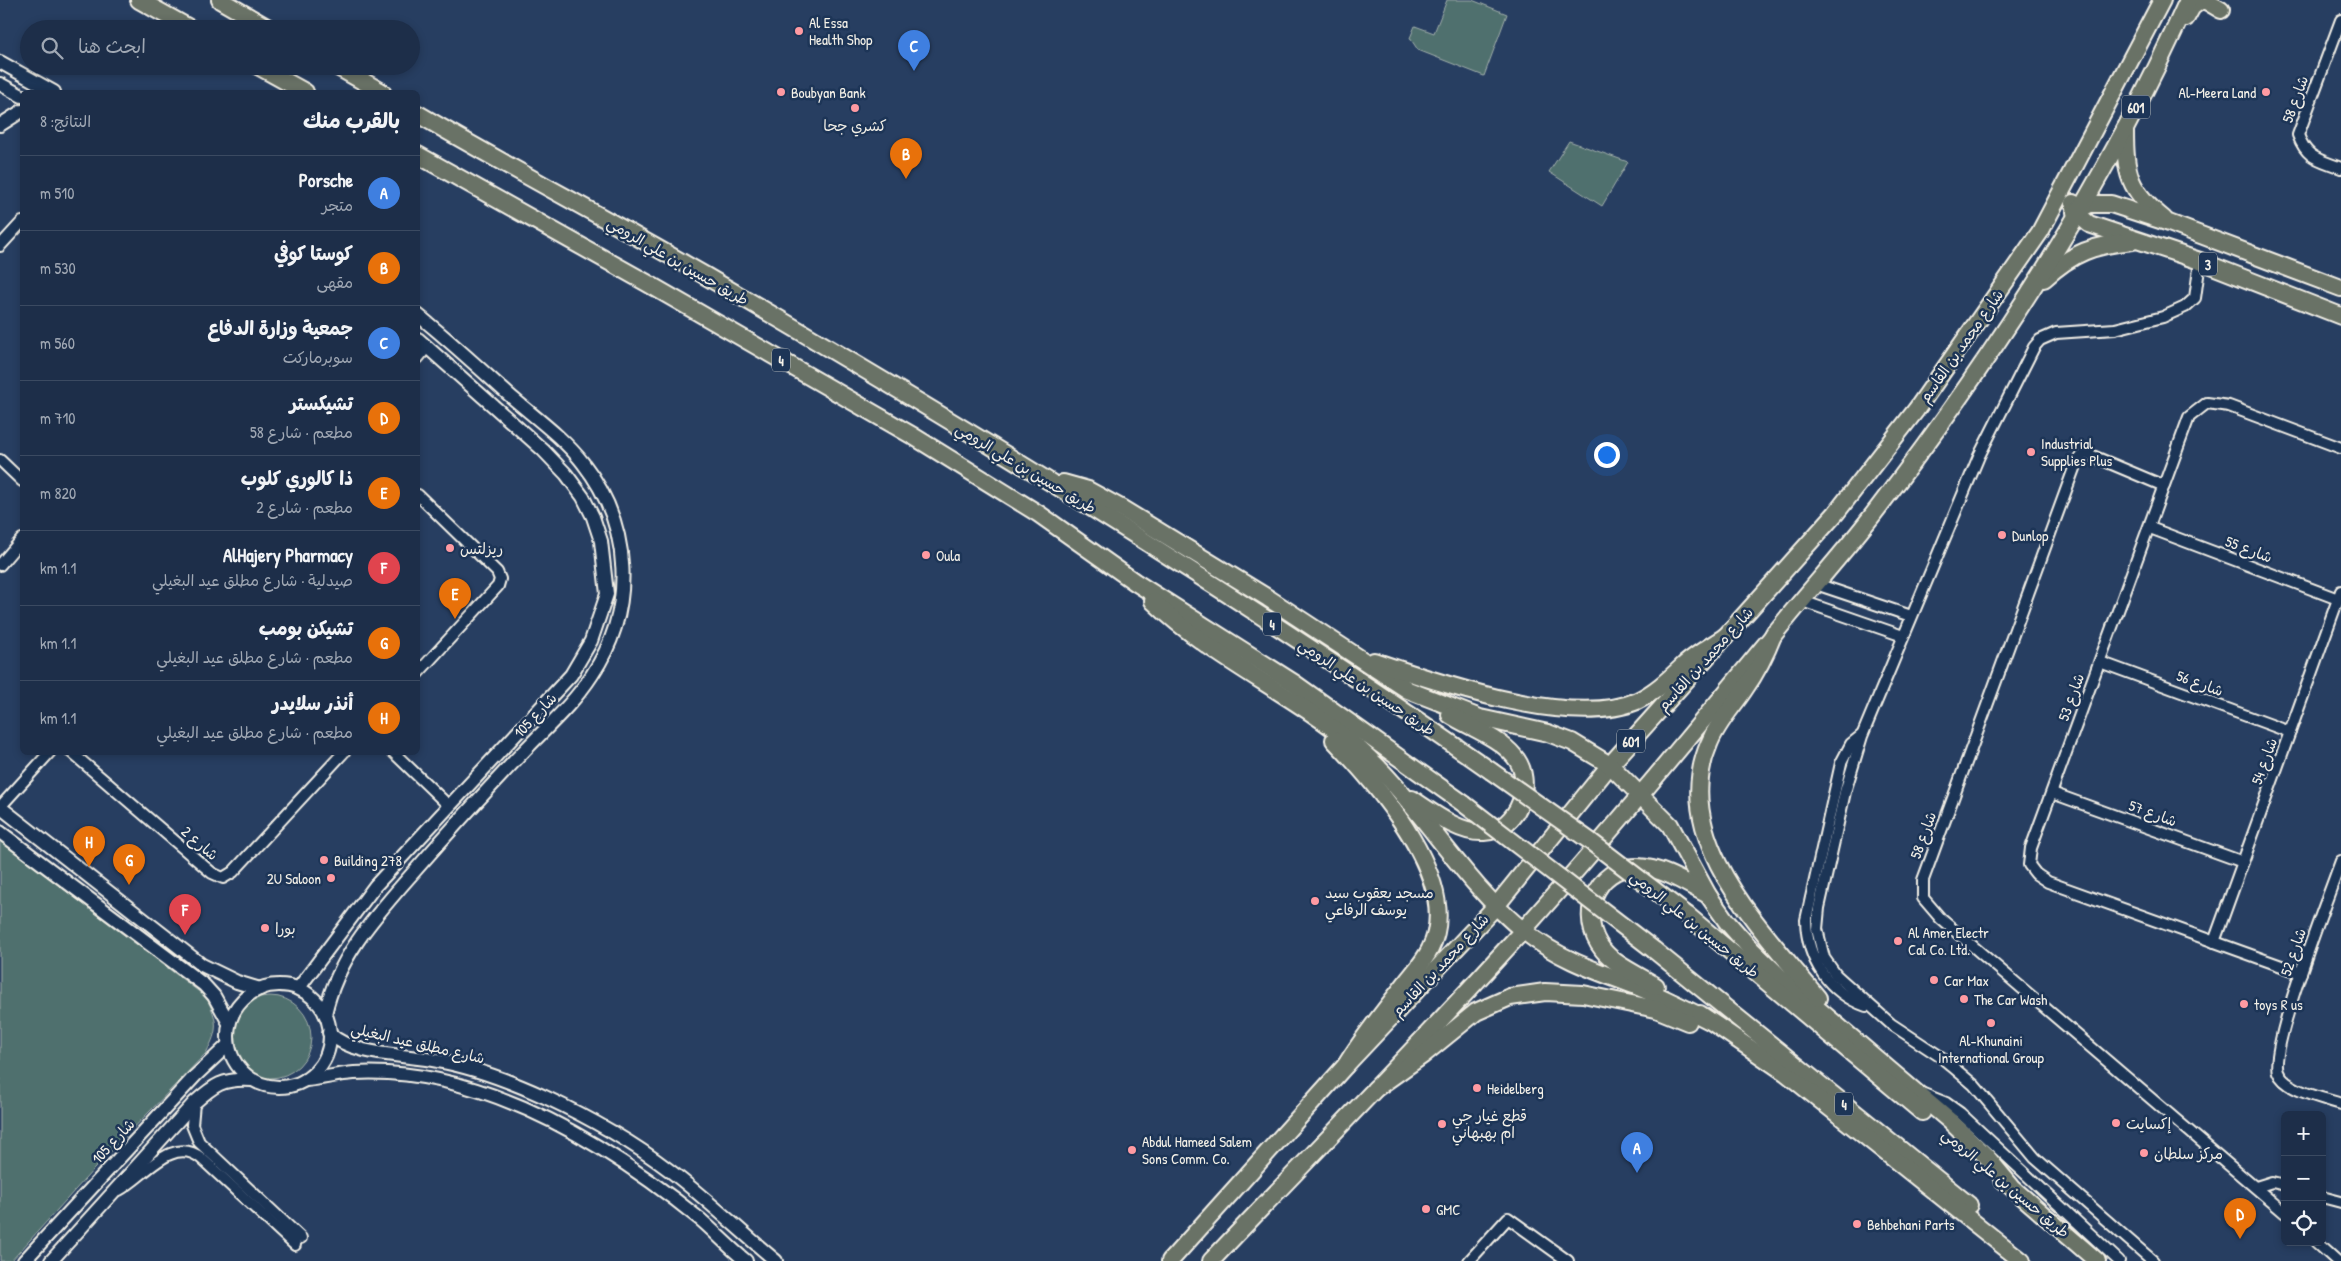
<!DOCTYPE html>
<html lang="ar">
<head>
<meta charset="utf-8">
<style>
	:root { --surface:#1d2e49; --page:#2a3a53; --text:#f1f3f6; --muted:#a0a8b4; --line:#3b4a61; --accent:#ff9aa2 }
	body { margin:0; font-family:"Patrick Hand","Playpen Sans Arabic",sans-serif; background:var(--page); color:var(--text); direction:rtl }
	.controls { position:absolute; right:15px; bottom:15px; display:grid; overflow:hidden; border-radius:8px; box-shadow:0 2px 8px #0003 }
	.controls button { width:45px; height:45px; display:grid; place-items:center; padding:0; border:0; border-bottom:1px solid var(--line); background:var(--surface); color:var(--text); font:25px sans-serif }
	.you { position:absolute; left:1606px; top:454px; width:18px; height:18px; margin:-12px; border:4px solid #fff; border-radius:50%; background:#1a73e8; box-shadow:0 0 0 8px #1a73e833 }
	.badge { display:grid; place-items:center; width:32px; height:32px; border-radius:50%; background:var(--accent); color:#fff; font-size:16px; font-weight:700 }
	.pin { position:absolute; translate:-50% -41px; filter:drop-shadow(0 1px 2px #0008) }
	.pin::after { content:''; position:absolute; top:26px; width:18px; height:15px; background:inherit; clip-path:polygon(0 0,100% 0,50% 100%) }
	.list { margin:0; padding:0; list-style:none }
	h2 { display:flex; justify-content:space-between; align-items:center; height:65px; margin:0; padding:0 20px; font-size:21px }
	h2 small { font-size:16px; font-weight:400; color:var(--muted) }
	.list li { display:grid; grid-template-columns:32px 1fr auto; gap:15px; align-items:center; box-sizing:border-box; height:75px; padding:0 20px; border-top:1px solid var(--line) }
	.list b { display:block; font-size:19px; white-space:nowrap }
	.list p { margin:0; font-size:16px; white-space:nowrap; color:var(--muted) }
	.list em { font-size:16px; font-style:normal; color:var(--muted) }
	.icon { flex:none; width:28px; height:28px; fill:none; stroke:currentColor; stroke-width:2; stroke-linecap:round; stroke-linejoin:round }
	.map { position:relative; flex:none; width:2341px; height:1261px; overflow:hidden; direction:ltr }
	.search { position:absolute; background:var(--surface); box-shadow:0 2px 8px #0003; left:20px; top:20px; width:400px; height:55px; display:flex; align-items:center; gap:12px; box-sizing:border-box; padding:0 18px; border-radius:28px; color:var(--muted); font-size:19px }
	.panel { position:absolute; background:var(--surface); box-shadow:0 2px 8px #0003; left:20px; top:90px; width:400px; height:665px; border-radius:8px; direction:rtl }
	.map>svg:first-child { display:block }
	.green { fill:#506f6e; stroke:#a2b0ab }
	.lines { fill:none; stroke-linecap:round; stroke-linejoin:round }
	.minor-casing { stroke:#f4f1e8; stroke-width:14 }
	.tertiary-casing { stroke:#f4f1e8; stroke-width:16 }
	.primary-casing { stroke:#f4f1e8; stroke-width:20 }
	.trunk-casing { stroke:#f4f1e8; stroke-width:20 }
	.minor { stroke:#1d3557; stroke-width:10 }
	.tertiary { stroke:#1d3557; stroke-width:12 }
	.primary { stroke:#697266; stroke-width:16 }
	.trunk { stroke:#697266; stroke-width:16 }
	.trunk-bridge-casing { stroke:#f4f1e8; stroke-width:20; stroke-linecap:butt }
	.trunk-bridge { stroke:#697266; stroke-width:16 }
	.poi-dot { fill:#ff9aa2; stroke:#1d3557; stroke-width:2 }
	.labels { text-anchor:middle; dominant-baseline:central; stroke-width:5; stroke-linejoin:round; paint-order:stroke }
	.shield { fill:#1d3557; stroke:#b4b9bc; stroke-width:1 }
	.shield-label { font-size:14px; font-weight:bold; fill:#f4f1e8 }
	.poi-label { font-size:15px; fill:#f4f1e8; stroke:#1d3557; text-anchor:start }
	.street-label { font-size:15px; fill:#f4f1e8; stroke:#1d3557 }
</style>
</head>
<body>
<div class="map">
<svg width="2341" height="1261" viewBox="0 0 2341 1261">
	<rect width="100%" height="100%" fill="#273e61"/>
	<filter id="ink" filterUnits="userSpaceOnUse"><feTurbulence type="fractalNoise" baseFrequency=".02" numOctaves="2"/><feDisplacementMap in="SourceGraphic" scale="10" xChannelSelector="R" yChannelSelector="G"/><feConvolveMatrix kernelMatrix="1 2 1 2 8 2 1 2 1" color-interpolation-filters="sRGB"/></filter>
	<g filter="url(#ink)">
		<g class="green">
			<polygon points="1447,0 1472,0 1507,14 1484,76 1418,50 1410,38 1415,26 1434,33"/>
			<polygon points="1569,141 1628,162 1602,206 1549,172"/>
			<path d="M0 841 206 997C218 1021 219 1029 206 1053L94 1169 11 1261H0Z"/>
			<circle cx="270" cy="1037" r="41"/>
		</g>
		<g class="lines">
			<defs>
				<g id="minor">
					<path d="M2341 20 2298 135C2307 159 2318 159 2341 168"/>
					<polyline points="0,246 22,222"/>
					<polyline points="418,358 427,347"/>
					<polyline points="0,460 22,481"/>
					<polyline points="2164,486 2088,454 2081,456 2076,463 1923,880 1923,898 1941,919 2285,1213"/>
					<polyline points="418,495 497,572 500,579 498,586 418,673"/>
					<polyline points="2150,528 2338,599"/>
					<polyline points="0,565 22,539"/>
					<polyline points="1816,584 1911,616"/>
					<polyline points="1802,601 1903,636"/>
					<polyline points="2100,662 2290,732"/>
					<path d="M1861 736 1851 744 1841 763 1806 920C1807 960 1829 993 1866 1006"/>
					<polyline points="71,752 212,873 223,878 233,872 344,752"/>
					<polyline points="393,752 448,805"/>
					<polyline points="2052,793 2243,862"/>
					<polyline points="0,807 50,752"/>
					<path d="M2341 861C2329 894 2269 1048 2278 1072 2285 1091 2324 1098 2341 1104"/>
					<polyline points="2214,942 2341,591"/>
					<polyline points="2301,973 2048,882 2036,874 2029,865 2031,848 2189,417 2207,403 2229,406 2341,448"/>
					<polyline points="1921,1093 1946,1103 1960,1113 2119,1261"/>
					<polyline points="194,1103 192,1125 199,1142 301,1238"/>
					<polyline points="2256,1187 2272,1182 2285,1185"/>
					<path d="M119 1190C144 1177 172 1135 201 1158L295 1245"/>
					<polyline points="2322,1197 2341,1202"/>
					<polyline points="2316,1242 2337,1261"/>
					<polyline points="1469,1261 1508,1218 1568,1261"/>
					<polyline points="2153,1261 2035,1158 1974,1085 1941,1057 1891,1024 1836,975 1824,958 1817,929 1819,908 1845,792 1862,736 1979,456 2034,347 2040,340 2056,333 2115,329 2163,317 2185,307 2195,298 2200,261"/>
				</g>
				<g id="tertiary">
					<polyline points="0,62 54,92"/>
					<polyline points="0,84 22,96"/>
					<polyline points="0,125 22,111"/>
					<polyline points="0,807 202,965 237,982 260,989"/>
					<polyline points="0,832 204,985 214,996 229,1023"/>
					<circle cx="279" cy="1036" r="51"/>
					<polyline points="298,989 375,886 571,675 591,641 607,594 601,541 593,517 583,497 566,474 543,450 418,339"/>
					<path d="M325 1014C338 954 379 912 419 866 453 827 488 789 524 751 547 727 574 703 592 675 636 609 632 526 583 463 563 437 533 416 508 394 478 367 449 340 418 315"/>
					<path d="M329 1033C354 1057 405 1054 437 1061 474 1067 512 1082 545 1097 588 1117 631 1141 669 1170 706 1198 740 1231 776 1261"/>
					<path d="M305 1080C321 1079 338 1074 354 1073 481 1066 606 1143 701 1220 716 1233 730 1248 746 1261"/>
					<polyline points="24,1261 195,1076 228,1045"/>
					<path d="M51 1261 194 1103C214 1085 223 1078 252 1080"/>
				</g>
				<g id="primary">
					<polyline points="2186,18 2192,7 2200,1 2206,1 2221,10"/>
					<path d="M2125 129C2125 173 2128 190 2164 219"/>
					<polyline points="2073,203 2082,218 2089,224 2200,261 2341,316"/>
					<polyline points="2075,212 2090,204 2111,204 2169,223 2341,288"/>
					<path d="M2044 279C2073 252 2094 245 2133 241"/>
					<polyline points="1170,1261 1346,1065 1496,906 1610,765 1836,513 1916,410 2040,232 2162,0"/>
					<path d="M1211 1261C1316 1150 1424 1041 1526 927 1610 833 1690 736 1771 638 1806 594 1844 553 1878 508 1998 352 2108 180 2188 0"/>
				</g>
				<g id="trunk">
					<polyline points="139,0 191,29"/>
					<polyline points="220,0 270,29"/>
					<polyline points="258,66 305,92"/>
					<polyline points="336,66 382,92"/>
					<path d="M418 114C512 169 609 220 704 275 972 431 1237 593 1491 771"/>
					<polyline points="418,155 647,283 913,436 1039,514 1135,582 1294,683 1464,804"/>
					<polyline points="1063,483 1088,490 1121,508 1268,598 1408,690 1480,718 1548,733 1572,742 1610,765 1670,825 1708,895 1727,922 1750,948 1778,975 1951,1122 1986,1156 2011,1186"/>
					<path d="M1153 601C1212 658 1288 691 1352 743 1418 798 1458 879 1525 932 1559 959 1596 971 1636 986 1660 996 1684 1008 1708 1020"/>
					<path d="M1774 633C1766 654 1757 672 1744 690 1732 708 1717 723 1709 744 1668 839 1764 931 1818 998"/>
					<path d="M1374 661C1439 683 1572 729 1637 701 1656 692 1670 678 1685 664 1698 653 1712 645 1726 636"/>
					<path d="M1334 740C1377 785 1464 883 1430 949 1425 960 1416 970 1408 980 1387 1008 1364 1035 1346 1065"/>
					<path d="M1412 799C1432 812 1460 834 1484 832 1519 830 1536 781 1514 756 1498 737 1471 728 1450 715"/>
					<polyline points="1687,915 1922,1112"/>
					<polyline points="1654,950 1969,1205"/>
					<path d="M1656 986C1639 975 1616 966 1603 950 1577 918 1594 866 1638 867 1664 868 1687 884 1708 895"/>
					<polyline points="1700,1014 1786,1073 2022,1261"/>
					<polyline points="1375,1089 1423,1055 1476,1012 1510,997 1545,992 1583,994 1656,1009 1688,1022"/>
					<polyline points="2002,1179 2097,1261"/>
				</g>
			</defs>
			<use href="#minor" class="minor-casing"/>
			<use href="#tertiary" class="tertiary-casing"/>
			<use href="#primary" class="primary-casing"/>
			<use href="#trunk" class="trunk-casing"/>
			<use href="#minor" class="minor"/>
			<use href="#tertiary" class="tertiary"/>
			<use href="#primary" class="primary"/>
			<use href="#trunk" class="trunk"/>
			<defs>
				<g id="trunk-bridge">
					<polyline points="1491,771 1590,841 1687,915"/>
					<polyline points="1464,804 1654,950"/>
				</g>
			</defs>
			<use href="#trunk-bridge" class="trunk-bridge-casing"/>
			<use href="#trunk-bridge" class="trunk-bridge"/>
		</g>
	</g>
	<g class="poi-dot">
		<circle cx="799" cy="31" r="5"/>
		<circle cx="781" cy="92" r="5"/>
		<circle cx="2266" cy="92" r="5"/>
		<circle cx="855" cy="108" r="5"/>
		<circle cx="2031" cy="452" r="5"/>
		<circle cx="2002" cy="535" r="5"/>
		<circle cx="450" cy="548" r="5"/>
		<circle cx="926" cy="555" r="5"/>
		<circle cx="324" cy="860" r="5"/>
		<circle cx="331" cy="878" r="5"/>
		<circle cx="1315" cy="901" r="5"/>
		<circle cx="265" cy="928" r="5"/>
		<circle cx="1898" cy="941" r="5"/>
		<circle cx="1934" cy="980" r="5"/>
		<circle cx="1964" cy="999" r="5"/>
		<circle cx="2244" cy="1004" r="5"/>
		<circle cx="1991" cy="1023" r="5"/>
		<circle cx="1477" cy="1088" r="5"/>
		<circle cx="2116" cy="1123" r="5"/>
		<circle cx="1442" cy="1124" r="5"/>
		<circle cx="1132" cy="1150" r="5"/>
		<circle cx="2144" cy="1153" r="5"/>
		<circle cx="1426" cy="1209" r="5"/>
		<circle cx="1857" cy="1224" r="5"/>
	</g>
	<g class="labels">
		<g class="shield">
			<rect x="2122" y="95.5" width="28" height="23" rx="4"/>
			<rect x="2199" y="252.5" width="18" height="23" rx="4"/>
			<rect x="772" y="348.5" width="18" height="23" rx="4"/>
			<rect x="1263" y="612.5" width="18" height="23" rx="4"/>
			<rect x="1617" y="729.5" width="28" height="23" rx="4"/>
			<rect x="1835" y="1092.5" width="18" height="23" rx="4"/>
		</g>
		<g class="shield-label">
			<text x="2136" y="107">601</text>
			<text x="2208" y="264">3</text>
			<text x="781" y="360">4</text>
			<text x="1272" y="624">4</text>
			<text x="1631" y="741">601</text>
			<text x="1844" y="1104">4</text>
		</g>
		<g class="poi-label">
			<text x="809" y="22">Al Essa<tspan x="809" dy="17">Health Shop</tspan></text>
			<text x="791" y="92">Boubyan Bank</text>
			<text x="2256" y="92" text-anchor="end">Al-Meera Land</text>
			<text x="855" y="125" text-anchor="middle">كشري جحا</text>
			<text x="2041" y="443">Industrial<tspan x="2041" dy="17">Supplies Plus</tspan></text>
			<text x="2012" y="535">Dunlop</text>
			<text x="460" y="548">ريزلتس</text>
			<text x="936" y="555">Oula</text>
			<text x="334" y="860">Building 278</text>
			<text x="321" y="878" text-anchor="end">2U Saloon</text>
			<text x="1325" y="892">مسجد يعقوب سيد<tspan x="1325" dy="17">يوسف الرفاعي</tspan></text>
			<text x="275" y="928">بورا</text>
			<text x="1908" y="932">Al Amer Electr<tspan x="1908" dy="17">Cal Co. Ltd.</tspan></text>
			<text x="1944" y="980">Car Max</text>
			<text x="1974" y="999">The Car Wash</text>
			<text x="2254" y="1004">toys R us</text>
			<text x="1991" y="1040" text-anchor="middle">Al-Khunaini<tspan x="1991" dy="17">International Group</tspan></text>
			<text x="1487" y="1088">Heidelberg</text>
			<text x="1452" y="1115">قطع غيار جي<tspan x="1452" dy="17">ام بهبهاني</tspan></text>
			<text x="2126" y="1123">إكسايت</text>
			<text x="1142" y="1141">Abdul Hameed Salem<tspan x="1142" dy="17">Sons Comm. Co.</tspan></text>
			<text x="2154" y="1153">مركز سلطان</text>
			<text x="1436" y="1209">GMC</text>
			<text x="1867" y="1224">Behbehani Parts</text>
		</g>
		<g class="street-label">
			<text transform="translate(2295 99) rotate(-70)">شارع 58</text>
			<text transform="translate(678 261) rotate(30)">طريق حسين بن علي الرومي</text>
			<text transform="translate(1961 346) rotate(-55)">شارع محمد بن القاسم</text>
			<text transform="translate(1026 468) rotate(31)">طريق حسين بن علي الرومي</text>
			<text transform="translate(2249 549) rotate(21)">شارع 55</text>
			<text transform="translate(1705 659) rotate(-48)">شارع محمد بن القاسم</text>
			<text transform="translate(2200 683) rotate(20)">شارع 56</text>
			<text transform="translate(1367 687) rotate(34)">طريق حسين بن علي الرومي</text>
			<text transform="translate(2071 697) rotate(-70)">شارع 53</text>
			<text transform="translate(535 715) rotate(-47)">شارع 105</text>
			<text transform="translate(2264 761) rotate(-70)">شارع 54</text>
			<text transform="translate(2153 813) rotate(20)">شارع 57</text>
			<text transform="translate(1923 835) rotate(-70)">شارع 58</text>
			<text transform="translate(200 843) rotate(41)">شارع 2</text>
			<text transform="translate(1695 924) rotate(39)">طريق حسين بن علي الرومي</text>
			<text transform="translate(2293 952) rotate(-71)">شارع 52</text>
			<text transform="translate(1440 965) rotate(-47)">شارع محمد بن القاسم</text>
			<text transform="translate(418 1043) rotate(13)">شارع مطلق عيد البغيلي</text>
			<text transform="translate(113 1141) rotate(-47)">شارع 105</text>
			<text transform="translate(2006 1183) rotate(40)">طريق حسين بن علي الرومي</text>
		</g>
	</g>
</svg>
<div class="controls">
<button>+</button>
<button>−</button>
<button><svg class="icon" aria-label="locate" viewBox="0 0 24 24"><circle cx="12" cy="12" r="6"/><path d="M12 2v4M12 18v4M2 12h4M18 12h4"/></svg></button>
</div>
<div class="you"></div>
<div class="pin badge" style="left:1637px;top:1173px;background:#3f7fe0">A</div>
<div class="pin badge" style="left:906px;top:179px;background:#e8710a">B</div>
<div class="pin badge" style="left:914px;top:71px;background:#3f7fe0">C</div>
<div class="pin badge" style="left:2240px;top:1239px;background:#e8710a">D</div>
<div class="pin badge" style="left:455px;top:619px;background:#e8710a">E</div>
<div class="pin badge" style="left:185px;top:935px;background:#e0444e">F</div>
<div class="pin badge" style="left:129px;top:885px;background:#e8710a">G</div>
<div class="pin badge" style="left:89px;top:867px;background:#e8710a">H</div>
<div class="search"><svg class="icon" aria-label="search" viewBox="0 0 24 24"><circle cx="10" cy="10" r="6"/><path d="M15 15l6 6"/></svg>ابحث هنا</div>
<section class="panel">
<h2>بالقرب منك<small>النتائج: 8</small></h2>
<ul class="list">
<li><span class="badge" style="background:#3f7fe0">A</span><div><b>Porsche</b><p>متجر</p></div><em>510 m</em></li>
<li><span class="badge" style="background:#e8710a">B</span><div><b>كوستا كوفي</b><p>مقهى</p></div><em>530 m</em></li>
<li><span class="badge" style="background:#3f7fe0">C</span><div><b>جمعية وزارة الدفاع</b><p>سوبرماركت</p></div><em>560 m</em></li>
<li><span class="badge" style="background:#e8710a">D</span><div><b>تشيكستر</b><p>مطعم · شارع 58</p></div><em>710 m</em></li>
<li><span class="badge" style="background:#e8710a">E</span><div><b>ذا كالوري كلوب</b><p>مطعم · شارع 2</p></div><em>820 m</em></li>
<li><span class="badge" style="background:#e0444e">F</span><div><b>AlHajery Pharmacy</b><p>صيدلية · شارع مطلق عيد البغيلي</p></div><em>1.1 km</em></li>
<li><span class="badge" style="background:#e8710a">G</span><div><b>تشيكن بومب</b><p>مطعم · شارع مطلق عيد البغيلي</p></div><em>1.1 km</em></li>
<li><span class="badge" style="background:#e8710a">H</span><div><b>أنذر سلايدر</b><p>مطعم · شارع مطلق عيد البغيلي</p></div><em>1.1 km</em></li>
</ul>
</section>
</div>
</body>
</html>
